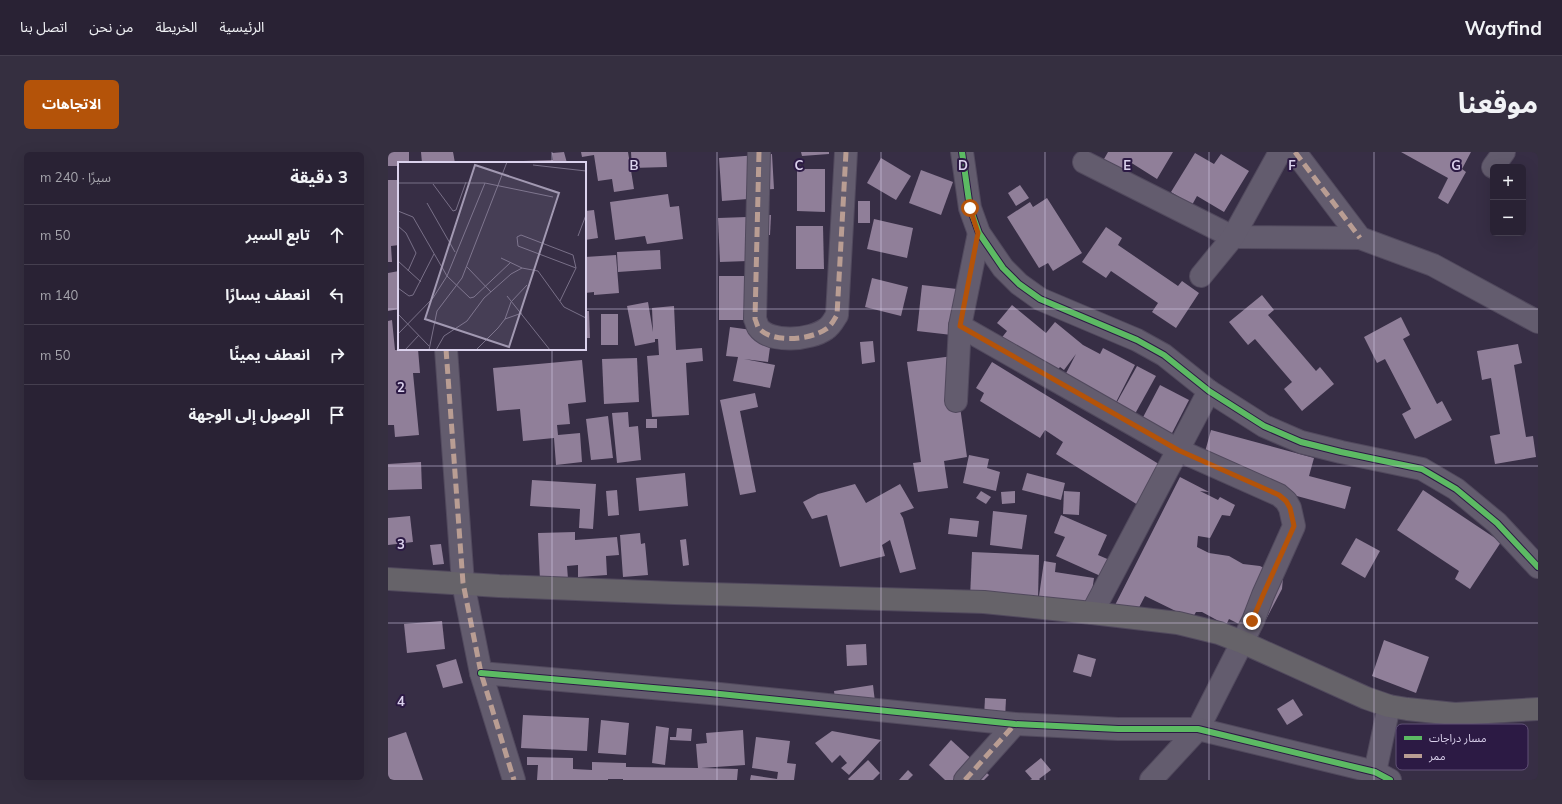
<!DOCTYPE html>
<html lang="ar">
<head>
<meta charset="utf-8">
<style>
	:root { --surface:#292234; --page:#352f40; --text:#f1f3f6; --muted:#a5a4ac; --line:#453f4f; --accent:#b45309 }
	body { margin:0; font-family:Mulish,"Noto Sans Arabic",sans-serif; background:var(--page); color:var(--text); direction:rtl }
	.controls { position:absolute; right:12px; top:12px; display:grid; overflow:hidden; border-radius:6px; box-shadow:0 4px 16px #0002 }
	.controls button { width:36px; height:36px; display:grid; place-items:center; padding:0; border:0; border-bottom:1px solid var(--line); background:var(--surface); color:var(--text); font:20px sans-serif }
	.stop { position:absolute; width:12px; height:12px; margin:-9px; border:3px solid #b45309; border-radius:50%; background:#fff }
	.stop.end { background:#b45309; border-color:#fff; box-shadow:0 1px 4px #0008 }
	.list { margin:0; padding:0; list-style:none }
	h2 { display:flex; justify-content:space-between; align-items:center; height:52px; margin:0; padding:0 16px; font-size:17px }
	h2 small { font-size:13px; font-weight:400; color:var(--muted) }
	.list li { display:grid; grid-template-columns:26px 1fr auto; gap:12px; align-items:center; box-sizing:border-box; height:60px; padding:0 16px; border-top:1px solid var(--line) }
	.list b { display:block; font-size:15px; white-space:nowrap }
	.list em { font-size:13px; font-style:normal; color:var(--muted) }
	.icon { flex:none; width:22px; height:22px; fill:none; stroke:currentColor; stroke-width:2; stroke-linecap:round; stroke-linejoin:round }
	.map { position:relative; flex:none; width:1150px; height:628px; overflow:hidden; direction:ltr; border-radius:6px }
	header { display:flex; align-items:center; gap:24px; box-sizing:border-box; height:56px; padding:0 20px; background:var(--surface); border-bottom:1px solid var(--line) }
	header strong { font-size:19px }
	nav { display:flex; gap:22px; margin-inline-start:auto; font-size:14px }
	.intro { display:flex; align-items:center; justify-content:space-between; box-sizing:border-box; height:96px; padding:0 24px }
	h1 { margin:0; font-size:28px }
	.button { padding:10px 18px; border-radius:6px; background:var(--accent); color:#fff; font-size:14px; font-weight:700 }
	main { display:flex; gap:24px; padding:0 24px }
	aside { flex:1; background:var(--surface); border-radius:6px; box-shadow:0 4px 16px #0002 }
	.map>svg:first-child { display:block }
	.building { fill:#907f99 }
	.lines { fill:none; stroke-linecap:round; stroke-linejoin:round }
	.minor-casing { stroke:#51495d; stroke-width:24 }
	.major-casing { stroke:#51495d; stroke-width:24 }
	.minor { stroke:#635c6e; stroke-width:22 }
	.major { stroke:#666369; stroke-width:22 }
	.quiet { stroke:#b99d93; stroke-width:5; stroke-dasharray:10 5; stroke-linecap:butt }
	.cycleway-casing { stroke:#2c1a44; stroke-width:8 }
	.cycleway { stroke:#5cba63; stroke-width:6 }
	.route { stroke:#b45309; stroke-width:5 }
	.grid { fill:none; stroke:#dbd2ed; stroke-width:1; stroke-opacity:0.55 }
	.inset-road { fill:none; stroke:#797088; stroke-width:1 }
	.view { fill:#a299b2; fill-opacity:0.15; stroke:#a299b2; stroke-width:2 }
	.inset-edge { fill:none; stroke:#dbd2ed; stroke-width:2 }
	.key { fill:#2c1a44; stroke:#615177; stroke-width:1 }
	.key-label { font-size:11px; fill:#dbd2ed }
	.grid-label { font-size:13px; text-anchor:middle; font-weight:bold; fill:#dbd2ed; stroke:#2c1a44; stroke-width:4; stroke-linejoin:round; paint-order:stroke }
</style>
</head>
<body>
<header>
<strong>Wayfind</strong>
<nav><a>الرئيسية</a><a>الخريطة</a><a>من نحن</a><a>اتصل بنا</a></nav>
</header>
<div class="intro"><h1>موقعنا</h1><a class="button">الاتجاهات</a></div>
<main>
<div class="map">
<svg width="1150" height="628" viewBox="0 0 1150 628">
	<rect width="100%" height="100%" fill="#372e45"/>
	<g class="building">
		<polygon points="0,0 21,0 21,11 11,11 11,14 0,14"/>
		<polygon points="33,0 65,0 67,11 34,11"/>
		<polygon points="176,0 179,11 106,11 106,10 165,8 164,1"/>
		<polygon points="193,0 240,0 246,37 226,40 224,27 210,29 206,3 194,5"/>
		<polygon points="243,0 278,0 279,15 244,16"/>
		<polygon points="413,0 441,0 441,2 414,4"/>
		<polygon points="720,0 785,0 769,27 742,10 736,20 716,7"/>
		<polygon points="1013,0 1083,0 1074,17 1078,20 1060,52 1050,46 1060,26"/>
		<polygon points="807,1 826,12 833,2 861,19 836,60 809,44 804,53 783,40"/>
		<polygon points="384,2 386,37 372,38 373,46 334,49 331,6"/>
		<polygon points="493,6 523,24 508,48 479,31"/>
		<polygon points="409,17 437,17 437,60 409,59"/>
		<polygon points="533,18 565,30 553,63 521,51"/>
		<polygon points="0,28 9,28 11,54 11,93 3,94 4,110 0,110"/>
		<polygon points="632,33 641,46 628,54 620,41"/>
		<polygon points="280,42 282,55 291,54 295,87 259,92 257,84 227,88 222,50"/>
		<polygon points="659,46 694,101 665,119 660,111 651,116 619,65 642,50 645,55"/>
		<rect x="470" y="49" width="12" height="22"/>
		<polygon points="206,58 210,86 197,88 197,59"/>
		<polygon points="374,63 383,63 382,83 374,83"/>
		<polygon points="359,65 360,109 332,110 330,66"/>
		<polygon points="486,67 525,76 519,106 479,97"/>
		<polygon points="408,74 435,74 436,117 408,117"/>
		<polygon points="718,75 734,86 730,93 790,134 794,129 811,141 788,176 764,160 770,151 723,119 718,126 694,110"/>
		<polygon points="272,98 273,117 230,120 229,100"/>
		<polygon points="228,103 231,141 206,143 206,140 197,141 197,105"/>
		<polygon points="11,119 11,157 0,159 0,121"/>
		<rect x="331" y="124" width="27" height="44"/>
		<polygon points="484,126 520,135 513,164 477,155"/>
		<polygon points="534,133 569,137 564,183 529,179"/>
		<polygon points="874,143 886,158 880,163 928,219 932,215 946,232 914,259 896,237 904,230 867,187 860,193 841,170"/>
		<polygon points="260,150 265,180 264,156 286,154 288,198 314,196 315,209 298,211 301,263 264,265 259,204 271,203 270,187 267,187 267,190 247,194 239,154"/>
		<polygon points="624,153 658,181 667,170 695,193 712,202 715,196 747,213 724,258 672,233 688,202 676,218 672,215 662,228 612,188 619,179 609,171"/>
		<polygon points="197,159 201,159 202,186 197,186"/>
		<rect x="213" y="162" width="17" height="31"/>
		<polygon points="1013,165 1022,183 1015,187 1049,252 1054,249 1064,268 1027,287 1014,262 1023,257 997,207 989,211 976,185"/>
		<polygon points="4,168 7,198 30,197 32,221 25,221 31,283 7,285 6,273 0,273 0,169"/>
		<polygon points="342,175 384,181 380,210 356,207 387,213 382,236 345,229 350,205 338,204"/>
		<polygon points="485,189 487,210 474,212 472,190"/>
		<polygon points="1130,192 1134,211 1126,213 1138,285 1145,284 1148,305 1107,312 1102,284 1112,282 1103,226 1094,228 1089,199"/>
		<polygon points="565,204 579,305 556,309 560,336 530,340 525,311 533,310 519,210"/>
		<polygon points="249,206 251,250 216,252 214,207"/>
		<polygon points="194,208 198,250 180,252 182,272 169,273 170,283 192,281 194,310 168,313 166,286 135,289 132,257 109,259 105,216"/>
		<polygon points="604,210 774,314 750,353 668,302 675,290 657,278 652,286 592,249 596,241 588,236"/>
		<polygon points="749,214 768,224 743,269 724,259"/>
		<polygon points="772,233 801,248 781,287 752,271"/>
		<polygon points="367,241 370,255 352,259 368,340 352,343 332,248"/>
		<polygon points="240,260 241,275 250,274 253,308 229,311 224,261"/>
		<polygon points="220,264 225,306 203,308 198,267"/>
		<rect x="258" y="267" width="11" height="9"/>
		<polygon points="823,278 926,306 921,324 963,335 957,357 812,318"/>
		<polygon points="581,303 601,307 599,316 612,320 608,339 575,331"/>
		<polygon points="33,310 34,337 0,338 0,312"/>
		<polygon points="297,321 300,354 251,359 248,326"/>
		<polygon points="639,321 677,331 673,348 634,338"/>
		<polygon points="792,325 821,340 812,339 830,348 832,345 847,353 842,364 834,363 822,386 810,384 809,395 821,401 841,404 855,412 872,414 895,426 894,437 873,477 857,475 841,467 838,473 814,460 808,460 804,467 757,444 745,467 722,463"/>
		<polygon points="144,328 208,332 205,377 191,376 192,357 142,354"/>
		<polygon points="467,332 478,351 512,332 526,356 512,361 515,366 528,417 512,421 502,388 494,393 497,404 452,415 439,363 424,367 415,350 430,342"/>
		<polygon points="229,338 231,363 220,364 218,339"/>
		<polygon points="1035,338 1113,390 1082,437 1067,427 1071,419 1009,378"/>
		<polygon points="593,339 603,345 598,352 588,346"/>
		<polygon points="627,339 627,351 614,352 613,340"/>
		<polygon points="676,339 692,340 691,363 675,362"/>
		<polygon points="605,359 639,363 634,397 602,393"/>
		<polygon points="673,363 719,383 710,403 724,409 717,426 668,404 677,385 666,381"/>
		<polygon points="22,364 25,390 0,393 0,366"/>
		<polygon points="562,366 591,369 589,385 560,382"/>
		<polygon points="187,380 187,388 229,385 231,403 218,404 219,423 190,425 190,413 179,414 180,427 152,429 150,381"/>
		<polygon points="252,381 253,392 257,391 260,423 235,425 232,383"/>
		<polygon points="968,386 992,399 977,426 953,412"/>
		<polygon points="298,387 301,413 295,414 292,388"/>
		<polygon points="53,392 56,412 45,413 42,393"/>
		<polygon points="584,400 651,403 650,448 582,446"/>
		<polygon points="656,409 668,411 667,420 706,426 701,459 650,451"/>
		<polygon points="54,469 57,497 19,501 16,472"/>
		<polygon points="996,488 1041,505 1028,541 984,524"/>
		<polygon points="478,492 479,513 459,514 458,493"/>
		<polygon points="690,502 708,507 703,525 685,520"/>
		<polygon points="68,507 75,531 55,536 48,513"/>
		<polygon points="485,533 487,550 448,556 446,539"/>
		<polygon points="597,546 618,547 617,566 596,565"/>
		<polygon points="905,547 915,563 899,573 889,557"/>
		<polygon points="135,563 201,566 199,599 133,596"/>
		<polygon points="213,568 241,571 238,603 210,601"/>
		<polygon points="268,574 281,576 277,613 264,611"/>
		<polygon points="289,576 304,577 303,589 282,588 282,585 288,585"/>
		<polygon points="355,578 357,613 313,616 350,617 349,628 235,628 235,627 220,627 220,628 149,628 150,613 139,613 139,605 185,606 185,617 204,618 204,610 238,611 238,615 310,616 308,592 319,591 318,581"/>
		<polygon points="444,579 493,588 461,623 453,616 459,611 452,603 444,611 427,591"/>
		<polygon points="18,580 35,628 0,628 0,586"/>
		<polygon points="368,585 402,589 399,611 408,612 406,628 362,628 363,623 389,627 390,620 364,616"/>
		<polygon points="563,588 601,623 596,628 557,628 541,613"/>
		<polygon points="653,606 663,618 651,627 652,628 642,628 644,627 637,619"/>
		<polygon points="480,608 492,621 485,628 461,628 460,627"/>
		<polygon points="520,618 525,623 520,628 511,628"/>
	</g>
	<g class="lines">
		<defs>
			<g id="minor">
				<path d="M371 0 367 167C368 169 369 173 370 175 382 192 423 188 438 177 443 174 446 168 449 163L458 0"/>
				<polyline points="574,0 582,56 591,81 615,116 631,132 652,147 749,188 776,203 821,239 876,274 913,290 953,300 1034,317 1068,337 1109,371 1150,415"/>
				<polyline points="907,0 972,86"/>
				<polyline points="696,10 845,85 972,86 1045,113 1150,170"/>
				<polyline points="1105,15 1116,0"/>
				<polyline points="813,124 845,85 892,0"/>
				<polyline points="572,174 790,298 891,343 898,349 902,356 906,374 875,443 865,469 810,577 763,628"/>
				<polyline points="58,197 75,431 93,521 126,628"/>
				<polyline points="568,249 572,174 591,81"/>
				<polyline points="704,461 821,239"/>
				<polyline points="93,521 322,541 627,572 730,577 810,577 987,620 1002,628"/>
				<polyline points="987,620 1001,554"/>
				<polyline points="577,628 627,572"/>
			</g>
			<polyline id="major" points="0,427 111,434 286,441 596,450 704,461 790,471 831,481 854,490 978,546 1001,554 1019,557 1067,562 1150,557"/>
		</defs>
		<use href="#minor" class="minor-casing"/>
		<use href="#major" class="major-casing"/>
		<use href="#minor" class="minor"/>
		<use href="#major" class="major"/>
		<g class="quiet">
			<path d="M371 0 367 167C368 169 369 173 370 175 382 192 423 188 438 177 443 174 446 168 449 163L458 0"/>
			<polyline points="907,0 972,86"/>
			<polyline points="58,197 75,431 93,521 126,628"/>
			<polyline points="577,628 627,572"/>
		</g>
		<defs>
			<g id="cycleway">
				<polyline points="574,0 582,56 591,81 615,116 631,132 652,147 749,188 776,203 821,239 876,274 913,290 953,300 1034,317 1068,337 1109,371 1150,415"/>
				<polyline points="93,521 322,541 627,572 730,577 810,577 987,620 1002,628"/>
			</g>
		</defs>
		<use href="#cycleway" class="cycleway-casing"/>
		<use href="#cycleway" class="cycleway"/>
	</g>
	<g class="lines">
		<polyline class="route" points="582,56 590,81 572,174 790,298 891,343 898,349 902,356 906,374 875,443 864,469"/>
	</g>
	<path class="grid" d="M164 0V11M329 0V628M493 0V628M657 0V628M821 0V628M986 0V628M0 157H11M197 157H1150M164 197V628M0 314H1150M0 471H1150"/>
	<g transform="translate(10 10)">
		<rect width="188" height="188" fill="#372e45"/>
		<path class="inset-road" d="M135 3 188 9M0 21H87L155 35M35 22 55 49 58 48 68 20M29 41 57 90M0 49 15 55 49 114 72 136 76 135 113 100M0 64 8 71 18 91 10 109M180 74 188 53M103 96 124 106M0 99 23 120M69 105 93 130M0 126 11 134 15 133 36 92M109 134 152 188M162 139 178 106 175 93 123 73 119 75 120 84 178 106M0 152 31 184M107 157 124 151M0 172 35 136 49 114 87 21M7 188 21 173M31 188 39 149 64 116 109 0M38 188 46 174 69 159 86 136 113 112 124 106 140 109 166 145 188 156M78 188 100 166 107 157 113 140 129 123"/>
		<path class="view" d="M77 3 161 31 111 185 27 157Z"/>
		<rect width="188" height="188" class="inset-edge"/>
	</g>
	<rect x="1008" y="572" width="132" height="46" rx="6" class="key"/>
	<rect x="1016" y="584" width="18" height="4" fill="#5cba63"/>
	<rect x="1016" y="602" width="18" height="4" fill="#b99d93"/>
	<g class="key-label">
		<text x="1041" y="590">مسار دراجات</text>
		<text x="1041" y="608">ممر</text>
	</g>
	<g class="grid-label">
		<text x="246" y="18">B</text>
		<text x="411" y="18">C</text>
		<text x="575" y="18">D</text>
		<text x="739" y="18">E</text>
		<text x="904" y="18">F</text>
		<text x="1068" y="18">G</text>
		<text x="13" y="240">2</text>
		<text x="13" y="397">3</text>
		<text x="13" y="554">4</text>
	</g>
</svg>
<div class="controls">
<button>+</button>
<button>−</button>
</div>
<div class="stop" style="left:582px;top:56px"></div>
<div class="stop end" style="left:864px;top:469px"></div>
</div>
<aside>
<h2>3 دقيقة<small>سيرًا · 240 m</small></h2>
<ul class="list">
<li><svg class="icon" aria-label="ahead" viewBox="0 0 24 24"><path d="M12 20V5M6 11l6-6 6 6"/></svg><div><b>تابع السير</b></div><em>50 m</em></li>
<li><svg class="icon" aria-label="left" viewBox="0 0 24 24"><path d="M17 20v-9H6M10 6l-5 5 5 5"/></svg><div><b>انعطف يسارًا</b></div><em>140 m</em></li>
<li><svg class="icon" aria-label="right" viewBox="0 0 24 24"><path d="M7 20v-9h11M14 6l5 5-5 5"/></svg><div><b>انعطف يمينًا</b></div><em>50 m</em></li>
<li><svg class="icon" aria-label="arrive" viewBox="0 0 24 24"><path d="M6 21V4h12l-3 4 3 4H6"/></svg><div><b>الوصول إلى الوجهة</b></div></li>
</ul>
</aside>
</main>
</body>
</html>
